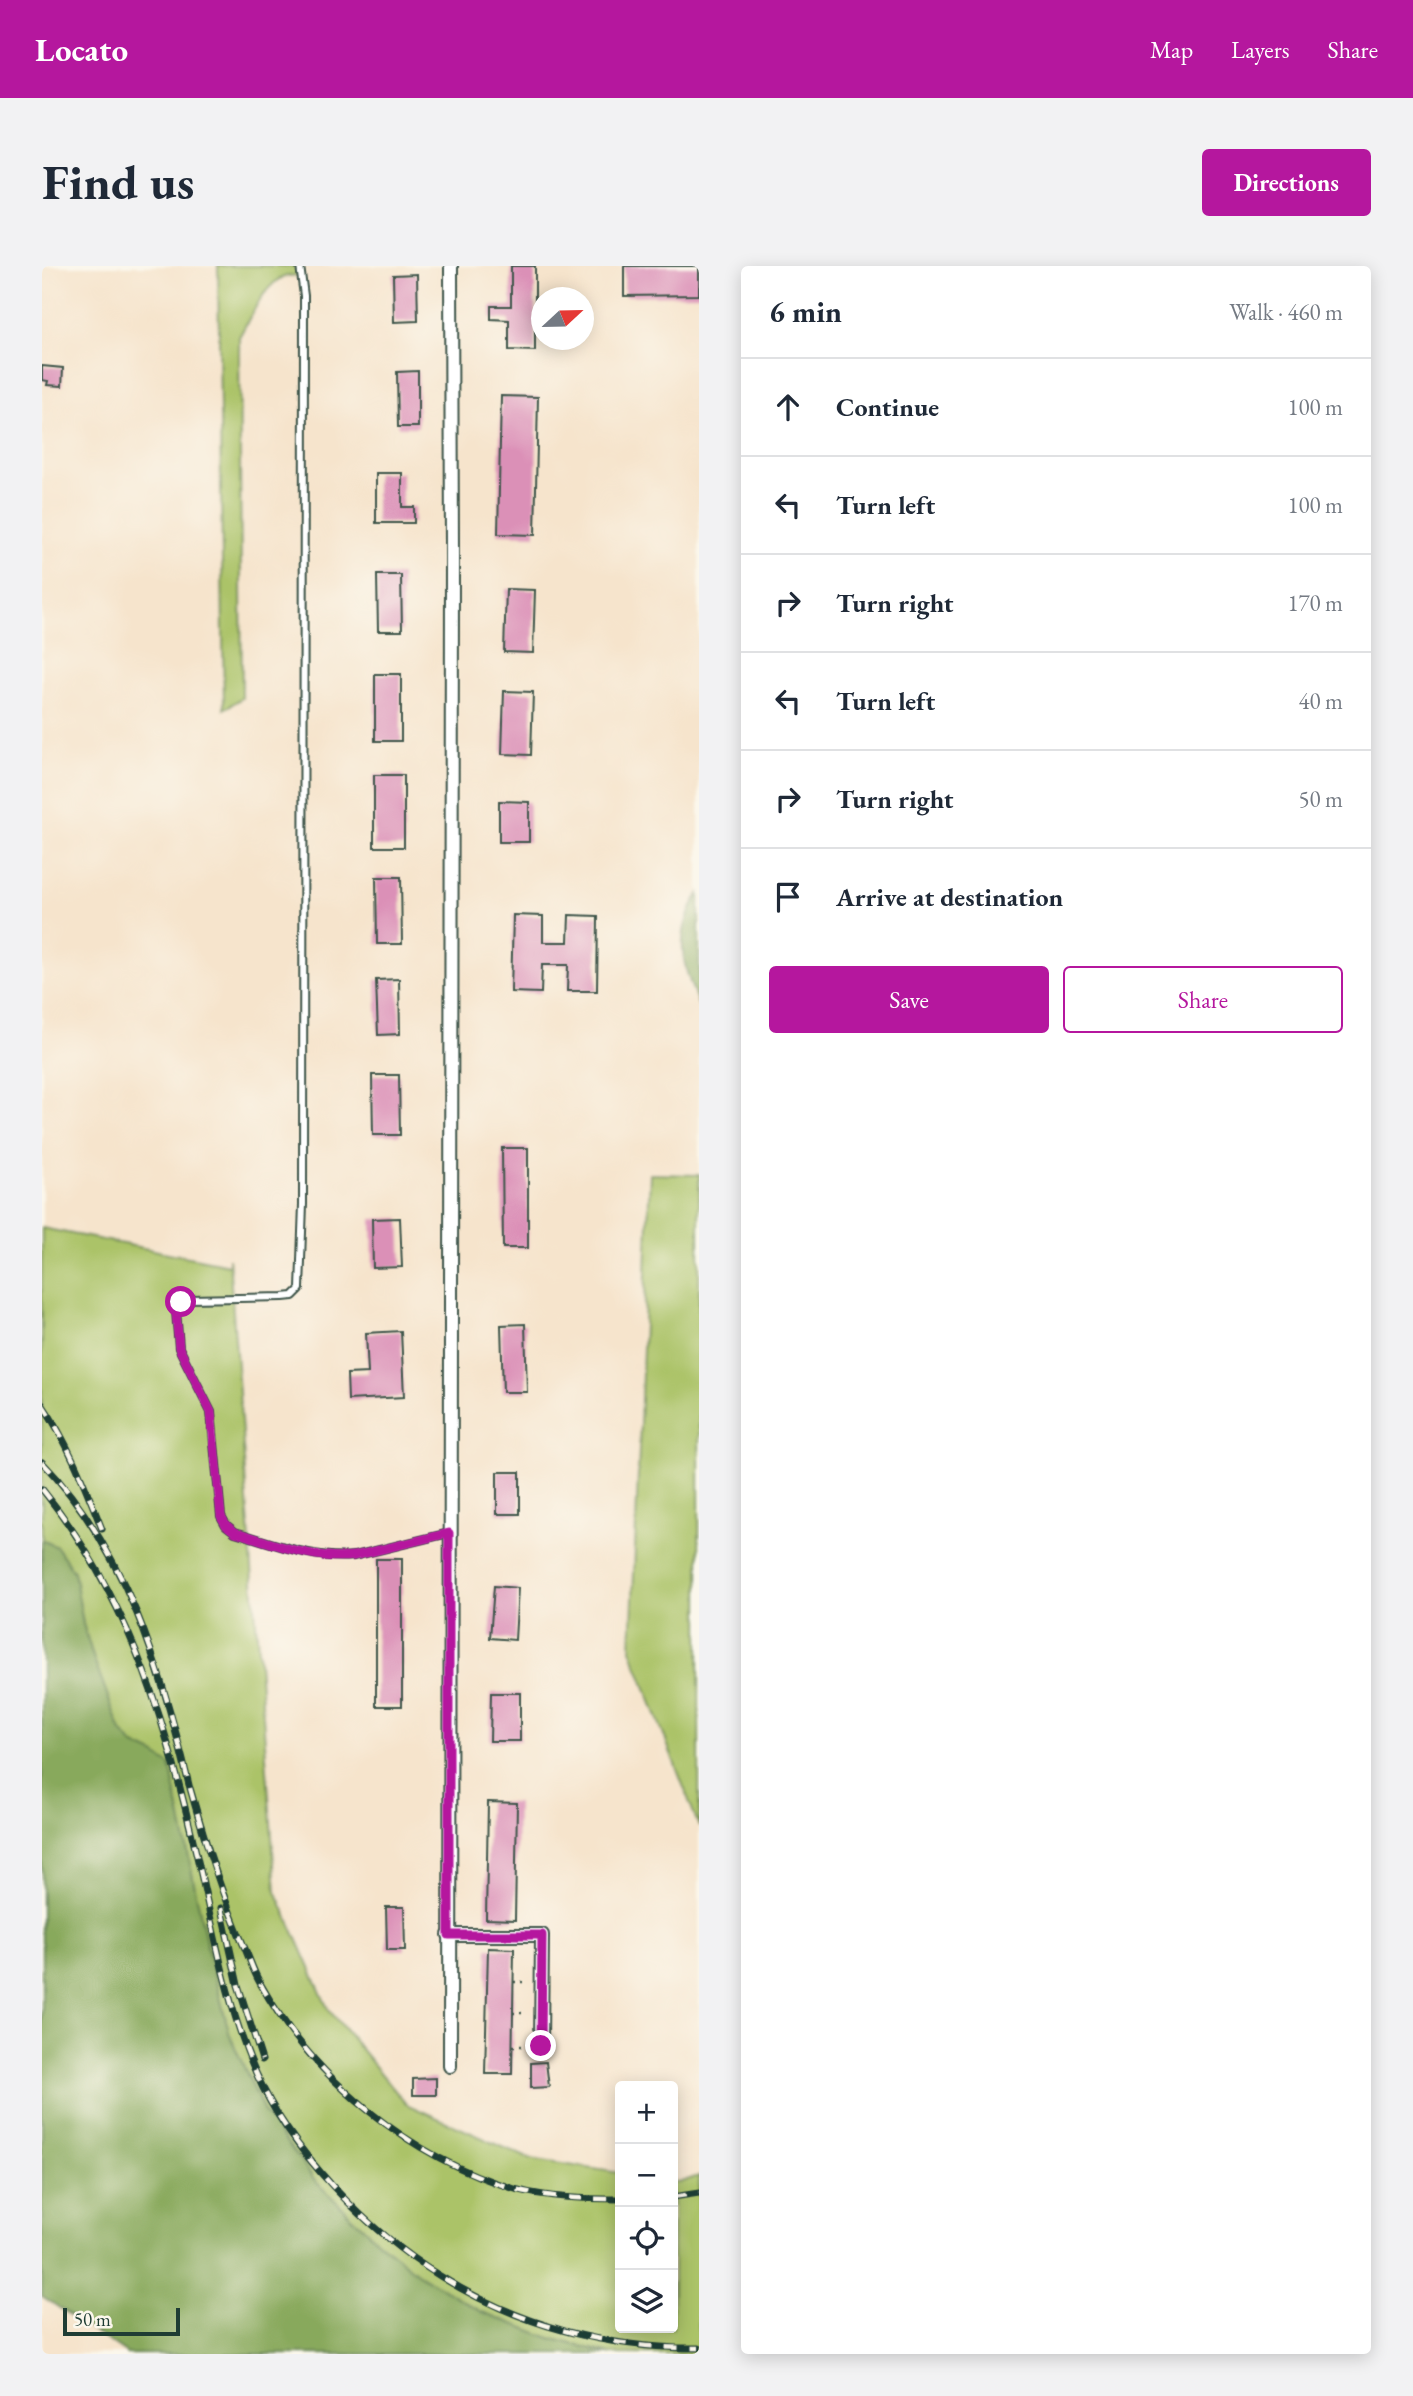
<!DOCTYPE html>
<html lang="en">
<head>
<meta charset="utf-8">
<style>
	:root { --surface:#fff; --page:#f2f2f3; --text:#1f2937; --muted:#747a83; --line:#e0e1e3; --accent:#b5179e }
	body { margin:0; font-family:"EB Garamond",serif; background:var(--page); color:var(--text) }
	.controls { position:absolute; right:21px; bottom:21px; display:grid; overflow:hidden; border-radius:7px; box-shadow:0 4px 18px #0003 }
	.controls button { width:63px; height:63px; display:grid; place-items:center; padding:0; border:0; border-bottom:2px solid var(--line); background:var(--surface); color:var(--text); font:35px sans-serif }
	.compass { position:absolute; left:489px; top:21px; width:63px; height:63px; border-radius:50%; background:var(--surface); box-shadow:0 4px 18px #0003; rotate:68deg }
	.scale { position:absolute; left:21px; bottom:18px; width:117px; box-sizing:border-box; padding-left:7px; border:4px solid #1f3d34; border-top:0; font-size:19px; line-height:24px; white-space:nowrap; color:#1f3d34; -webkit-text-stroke:5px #fbf7ec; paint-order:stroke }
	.stop { position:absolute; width:21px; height:21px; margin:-16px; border:5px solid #b5179e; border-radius:50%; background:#fff }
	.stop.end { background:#b5179e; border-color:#fff; box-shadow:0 2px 7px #0008 }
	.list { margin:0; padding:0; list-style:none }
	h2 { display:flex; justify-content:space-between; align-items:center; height:91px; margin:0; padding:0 28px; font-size:30px }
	h2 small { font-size:23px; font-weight:400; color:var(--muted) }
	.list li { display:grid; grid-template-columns:46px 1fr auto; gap:21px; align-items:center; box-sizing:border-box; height:98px; padding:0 28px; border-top:2px solid var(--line) }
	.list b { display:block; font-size:26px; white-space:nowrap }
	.list em { font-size:23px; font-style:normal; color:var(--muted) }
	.actions { display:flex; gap:14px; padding:21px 28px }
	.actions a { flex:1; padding:16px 0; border:2px solid var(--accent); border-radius:7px; text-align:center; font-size:24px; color:var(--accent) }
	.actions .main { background:var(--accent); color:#fff }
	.icon { flex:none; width:38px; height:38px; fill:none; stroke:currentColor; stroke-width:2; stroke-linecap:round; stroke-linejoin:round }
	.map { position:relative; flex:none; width:657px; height:2088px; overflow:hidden; border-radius:7px }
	header { display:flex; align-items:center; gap:42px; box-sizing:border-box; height:98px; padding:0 35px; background:var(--accent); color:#fff }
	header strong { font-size:33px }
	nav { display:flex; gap:38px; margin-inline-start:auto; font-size:24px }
	.intro { display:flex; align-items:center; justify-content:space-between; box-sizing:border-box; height:168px; padding:0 42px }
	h1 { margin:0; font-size:49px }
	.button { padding:18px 32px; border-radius:7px; background:var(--accent); color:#fff; font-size:24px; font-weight:700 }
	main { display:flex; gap:42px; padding:0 42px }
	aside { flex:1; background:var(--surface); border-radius:7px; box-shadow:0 4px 18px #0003 }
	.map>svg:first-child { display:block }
	.green { fill:#abc368; stroke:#65804e; stroke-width:2 }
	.forest { fill:#88a95c; stroke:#547348; stroke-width:2 }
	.building { fill:#db90b7 }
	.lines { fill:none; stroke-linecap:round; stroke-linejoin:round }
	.lane-casing { stroke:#3f564b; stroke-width:10 }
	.street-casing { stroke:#3f564b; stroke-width:16 }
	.path { stroke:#3f564b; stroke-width:2.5; stroke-dasharray:2 5; stroke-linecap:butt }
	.lane { stroke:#fff; stroke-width:6 }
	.street { stroke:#fff; stroke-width:12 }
	.rail-casing { stroke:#1f3d34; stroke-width:7 }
	.rail { stroke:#fbf7ec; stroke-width:4.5; stroke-dasharray:13; stroke-linecap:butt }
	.route { stroke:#b5179e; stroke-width:9 }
</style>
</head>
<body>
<header>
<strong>Locato</strong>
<nav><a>Map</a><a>Layers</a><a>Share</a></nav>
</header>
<div class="intro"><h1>Find us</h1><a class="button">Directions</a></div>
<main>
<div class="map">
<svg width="657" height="2088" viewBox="0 0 657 2088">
	<rect width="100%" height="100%" fill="#fbf7ec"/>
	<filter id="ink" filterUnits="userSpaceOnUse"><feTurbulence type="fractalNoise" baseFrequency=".0143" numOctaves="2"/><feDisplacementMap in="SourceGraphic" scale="14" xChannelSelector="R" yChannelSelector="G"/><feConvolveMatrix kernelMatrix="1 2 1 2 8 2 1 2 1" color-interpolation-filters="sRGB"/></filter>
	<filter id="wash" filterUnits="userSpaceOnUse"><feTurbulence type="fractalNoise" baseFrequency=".00686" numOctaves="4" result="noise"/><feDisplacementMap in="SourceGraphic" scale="28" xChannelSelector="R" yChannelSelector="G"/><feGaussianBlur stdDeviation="1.57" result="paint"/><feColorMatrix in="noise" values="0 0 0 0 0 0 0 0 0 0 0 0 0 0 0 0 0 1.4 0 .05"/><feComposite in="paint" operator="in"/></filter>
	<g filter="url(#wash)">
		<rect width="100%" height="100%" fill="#f6e4cc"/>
		<g class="green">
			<path d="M176 0H258L259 9C254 10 247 9 242 11 223 17 207 54 197 71L200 432 182 443Z"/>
			<polygon points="608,908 657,909 657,1561 589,1383"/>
			<polygon points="0,962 187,999 187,992 234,1625 286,1743 364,1838 488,1893 578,1907 578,2062 631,2062 631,1916 636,1917 657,1910 657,2088 568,2088 511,2073 440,2046 375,2007 330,1970 275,1917 222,1846 188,1770 165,1681 128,1500 114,1489 90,1478 78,1463 51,1391 41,1358 32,1306 15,1281 0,1274"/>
		</g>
		<g class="forest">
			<path d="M657 628V740C640 698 631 670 657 628Z"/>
			<polygon points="0,1274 15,1281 32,1306 41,1358 51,1391 78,1463 90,1478 114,1489 128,1499 165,1681 188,1770 222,1846 275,1917 330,1970 375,2007 440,2046 511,2073 568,2088 85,2088 0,2030"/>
		</g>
		<g id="blocks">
			<g class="building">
				<polygon points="469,0 493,0 493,85 467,84 467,54 449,53 449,40 469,40"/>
				<polygon points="582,0 657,0 657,29 582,30"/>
				<polygon points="375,8 376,55 352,56 351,9"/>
				<polygon points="0,100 21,102 20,120 5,119 6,115 0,114"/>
				<polygon points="376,105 376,161 356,161 355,106"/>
				<polygon points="459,130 496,131 493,269 456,268"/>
				<polygon points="334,207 360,207 360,241 372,241 372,257 334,257"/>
				<polygon points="335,309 359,309 360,365 336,365"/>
				<polygon points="464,323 493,324 491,387 462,386"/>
				<rect x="333" y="408" width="26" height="67"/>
				<polygon points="462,425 491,426 489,489 460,488"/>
				<rect x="332" y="509" width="30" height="72"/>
				<polygon points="457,535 487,536 487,576 457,576"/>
				<polygon points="334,611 359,611 360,678 335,678"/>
				<polygon points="471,649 501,650 501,676 526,676 527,649 556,650 555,725 525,725 526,699 500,699 499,727 469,726"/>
				<polygon points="357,713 358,768 336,769 334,714"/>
				<polygon points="330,809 357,809 358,869 331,869"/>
				<polygon points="460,882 486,882 486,982 461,982"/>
				<polygon points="358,952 360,1001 331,1002 330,953"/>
				<polygon points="483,1058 485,1126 461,1126 459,1059"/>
				<polygon points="359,1065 362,1131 306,1134 305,1108 326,1107 324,1067"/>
				<rect x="455" y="1206" width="23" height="42"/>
				<rect x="334" y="1293" width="26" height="147"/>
				<polygon points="452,1320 476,1322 473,1374 448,1372"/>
				<polygon points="449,1427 478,1427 478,1475 448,1475"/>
				<polygon points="446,1536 475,1537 473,1654 444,1653"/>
				<polygon points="344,1641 362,1641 363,1684 345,1684"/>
				<polygon points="446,1682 472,1683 470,1808 443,1808"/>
				<polygon points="504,1796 507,1821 489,1822 489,1797"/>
				<polygon points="394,1812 394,1829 371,1829 371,1813"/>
			</g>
		</g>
	</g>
	<g filter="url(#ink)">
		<use href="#blocks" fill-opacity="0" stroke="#3f564b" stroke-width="2"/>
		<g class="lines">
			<defs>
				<path id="lane" d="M258 0 262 30 261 938 258 1023 251 1030 241 1031 147 1033 139 1036 134 1044 137 1082 169 1146 179 1250 184 1259 193 1266C231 1277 272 1294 312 1290L407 1267"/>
				<g id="street">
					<polyline points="407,1669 500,1669 499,1780"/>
					<polyline points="408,1800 410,290 409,0"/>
				</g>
			</defs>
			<use href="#lane" class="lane-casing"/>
			<use href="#street" class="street-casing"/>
			<g class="path">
				<polyline points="472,1716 486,1716"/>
				<polyline points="471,1747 485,1747"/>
				<polyline points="471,1780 485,1780"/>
			</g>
			<use href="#lane" class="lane"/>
			<use href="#street" class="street"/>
			<defs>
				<g id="rail">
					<path d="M0 1138C26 1176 43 1220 60 1263"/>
					<path d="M0 1196C84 1283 120 1405 147 1519"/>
					<path d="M0 1223C93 1338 126 1466 159 1608 174 1675 186 1743 214 1807 248 1885 326 1966 398 2010 476 2059 565 2083 657 2082"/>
					<path d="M148 1522C163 1575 179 1627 201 1678 207 1691 211 1705 218 1717 271 1813 368 1892 473 1923 506 1932 544 1933 578 1933"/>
					<polyline points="179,1642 196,1719 220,1794"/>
					<polyline points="631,1931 657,1927"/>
				</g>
			</defs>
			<use href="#rail" class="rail-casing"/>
			<use href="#rail" class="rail"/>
		</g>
	</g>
	<g class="lines" filter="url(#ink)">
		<path class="route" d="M139 1036 134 1045 137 1082 169 1146 179 1250 184 1259 193 1266C231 1277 272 1295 312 1290L407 1267V1669H500L499 1780"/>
	</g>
</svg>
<div class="controls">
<button>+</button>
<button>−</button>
<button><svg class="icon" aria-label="locate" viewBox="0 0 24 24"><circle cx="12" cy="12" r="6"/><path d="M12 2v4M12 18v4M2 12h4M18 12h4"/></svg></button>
<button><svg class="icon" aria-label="layers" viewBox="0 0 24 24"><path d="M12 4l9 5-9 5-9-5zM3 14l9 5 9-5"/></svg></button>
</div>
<svg class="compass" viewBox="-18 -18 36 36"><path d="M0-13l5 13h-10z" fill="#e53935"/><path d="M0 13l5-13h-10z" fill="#747a83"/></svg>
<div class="scale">50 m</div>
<div class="stop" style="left:139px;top:1036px"></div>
<div class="stop end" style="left:499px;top:1780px"></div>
</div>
<aside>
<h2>6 min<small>Walk · 460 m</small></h2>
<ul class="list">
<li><svg class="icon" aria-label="ahead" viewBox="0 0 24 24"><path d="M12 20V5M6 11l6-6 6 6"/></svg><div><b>Continue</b></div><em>100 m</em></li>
<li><svg class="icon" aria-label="left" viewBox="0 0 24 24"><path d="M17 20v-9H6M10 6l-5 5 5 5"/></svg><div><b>Turn left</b></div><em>100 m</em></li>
<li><svg class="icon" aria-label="right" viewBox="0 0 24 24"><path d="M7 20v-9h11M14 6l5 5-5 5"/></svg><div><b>Turn right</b></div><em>170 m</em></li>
<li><svg class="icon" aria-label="left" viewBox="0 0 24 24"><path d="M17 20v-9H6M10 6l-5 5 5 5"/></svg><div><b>Turn left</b></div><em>40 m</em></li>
<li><svg class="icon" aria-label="right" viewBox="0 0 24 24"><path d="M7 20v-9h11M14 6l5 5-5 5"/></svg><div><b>Turn right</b></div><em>50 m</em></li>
<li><svg class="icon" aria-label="arrive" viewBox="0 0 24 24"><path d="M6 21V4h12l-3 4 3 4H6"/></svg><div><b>Arrive at destination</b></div></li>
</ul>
<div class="actions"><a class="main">Save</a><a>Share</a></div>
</aside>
</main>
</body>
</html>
